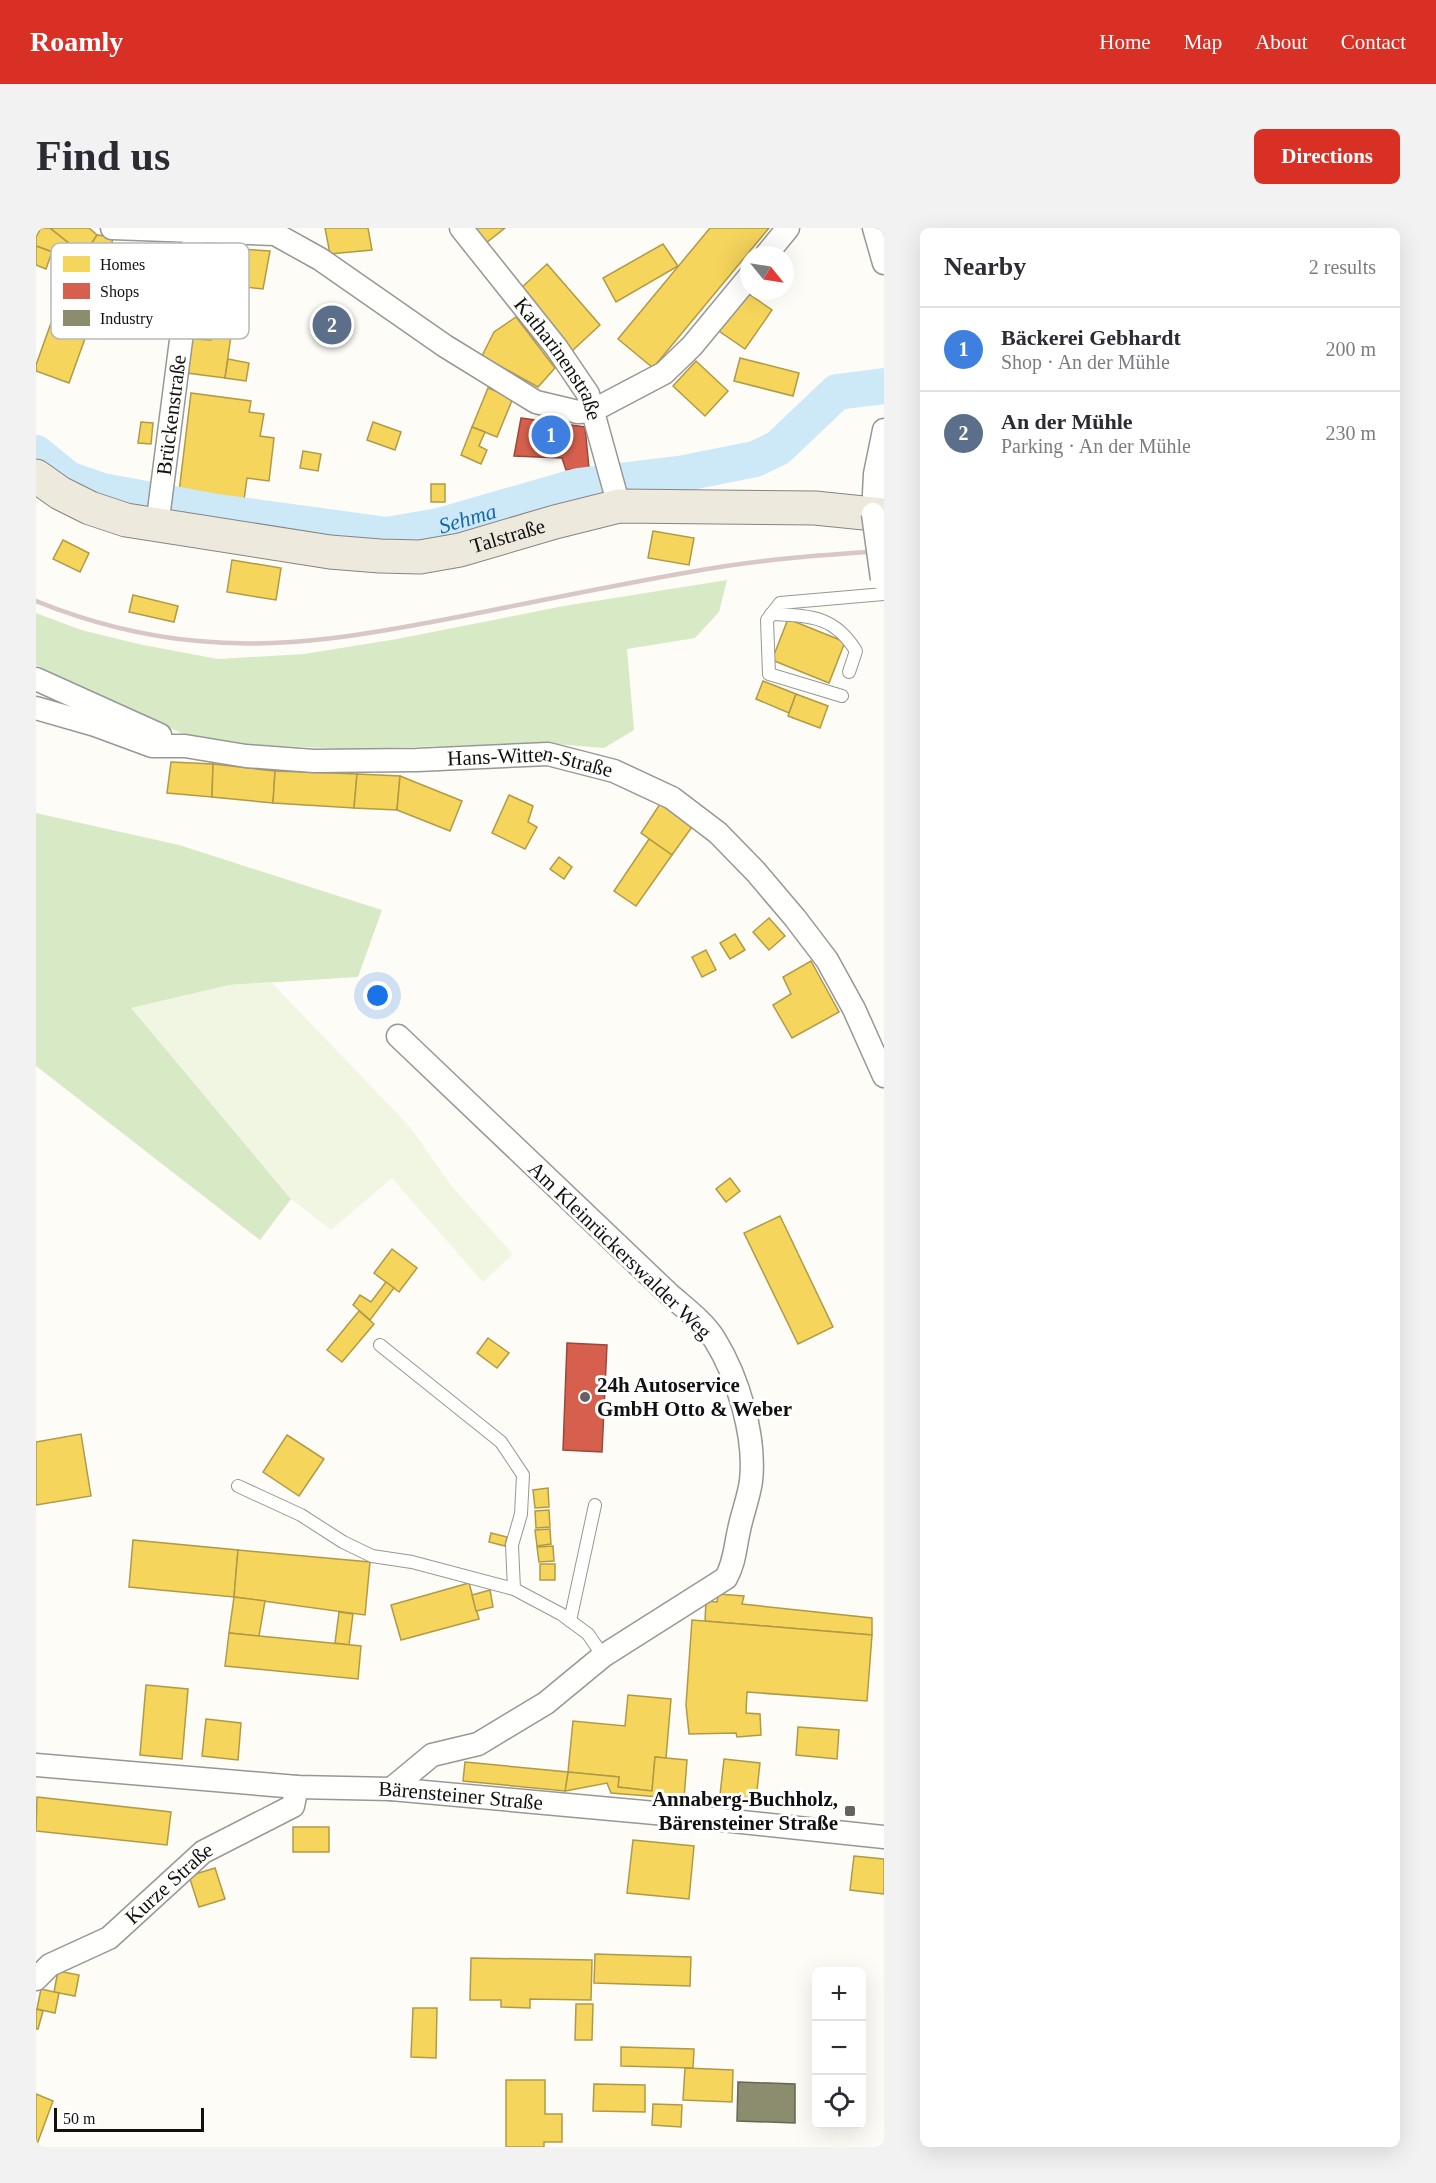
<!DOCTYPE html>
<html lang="en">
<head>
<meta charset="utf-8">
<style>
	:root { --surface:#fff; --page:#f2f2f3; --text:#2b2b33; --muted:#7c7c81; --line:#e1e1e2; --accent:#d93025 }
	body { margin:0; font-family:Georgia,serif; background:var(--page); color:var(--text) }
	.controls { position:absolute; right:18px; bottom:18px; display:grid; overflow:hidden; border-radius:9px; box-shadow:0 6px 24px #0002 }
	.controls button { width:54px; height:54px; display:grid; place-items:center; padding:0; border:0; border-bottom:2px solid var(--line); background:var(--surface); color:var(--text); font:30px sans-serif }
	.compass { position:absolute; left:704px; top:18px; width:54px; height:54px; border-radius:50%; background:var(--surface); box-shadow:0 6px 24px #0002; rotate:120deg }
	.scale { position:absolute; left:18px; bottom:15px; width:150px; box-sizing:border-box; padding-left:6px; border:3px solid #111; border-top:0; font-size:16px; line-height:21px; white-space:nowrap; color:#111; -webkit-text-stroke:4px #fff; paint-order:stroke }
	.you { position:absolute; left:342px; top:768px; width:21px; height:21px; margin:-15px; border:4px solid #fff; border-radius:50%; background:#1a73e8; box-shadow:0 0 0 9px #1a73e833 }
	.badge { display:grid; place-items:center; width:39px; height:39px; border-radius:50%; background:var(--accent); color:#fff; font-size:20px; font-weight:700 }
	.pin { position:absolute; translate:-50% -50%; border:3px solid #fff; box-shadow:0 2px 6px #0006 }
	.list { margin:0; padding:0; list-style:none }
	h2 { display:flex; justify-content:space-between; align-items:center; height:78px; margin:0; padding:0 24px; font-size:26px }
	h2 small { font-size:20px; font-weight:400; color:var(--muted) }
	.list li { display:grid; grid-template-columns:39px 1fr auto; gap:18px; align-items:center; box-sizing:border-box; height:84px; padding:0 24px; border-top:2px solid var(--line) }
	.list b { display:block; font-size:22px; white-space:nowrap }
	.list p { margin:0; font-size:20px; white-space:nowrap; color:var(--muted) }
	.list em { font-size:20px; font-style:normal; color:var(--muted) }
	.icon { flex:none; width:33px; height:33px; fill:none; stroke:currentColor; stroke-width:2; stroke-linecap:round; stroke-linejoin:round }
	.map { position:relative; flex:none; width:848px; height:1919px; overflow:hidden; border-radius:9px }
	header { display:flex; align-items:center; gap:36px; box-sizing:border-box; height:84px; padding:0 30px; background:var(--accent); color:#fff }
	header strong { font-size:28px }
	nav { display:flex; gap:33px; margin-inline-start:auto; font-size:21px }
	.intro { display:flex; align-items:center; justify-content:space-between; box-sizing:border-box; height:144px; padding:0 36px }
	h1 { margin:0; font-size:42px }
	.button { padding:15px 27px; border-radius:9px; background:var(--accent); color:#fff; font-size:21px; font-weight:700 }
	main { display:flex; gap:36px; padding:0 36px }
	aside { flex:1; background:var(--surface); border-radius:9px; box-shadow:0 6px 24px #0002 }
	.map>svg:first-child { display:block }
	.forest { fill:#d8eac5 }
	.pitch { fill:#f0f6e1 }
	.homes { fill:#f6d55c; stroke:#b19a46; stroke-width:1.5 }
	.shops { fill:#d6604d; stroke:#9b483b; stroke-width:1.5 }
	.industry { fill:#8c8c6e; stroke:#676752; stroke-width:1.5 }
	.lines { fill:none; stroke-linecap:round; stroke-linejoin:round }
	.river { stroke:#cde8f7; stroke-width:36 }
	.lane-casing { stroke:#979795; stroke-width:14 }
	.street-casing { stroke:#979795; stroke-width:25 }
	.primary-casing { stroke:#858482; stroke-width:35 }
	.lane { stroke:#fffffe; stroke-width:12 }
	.street { stroke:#fffffe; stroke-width:22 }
	.primary { stroke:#ede9dc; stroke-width:33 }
	.rail { stroke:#d9c6c7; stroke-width:4.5 }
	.street-bridge-casing { stroke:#979795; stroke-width:25; stroke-linecap:butt }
	.street-bridge { stroke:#fffffe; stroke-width:22 }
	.poi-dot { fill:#646362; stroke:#fff; stroke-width:2 }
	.labels { text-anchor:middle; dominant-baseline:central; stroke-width:6; stroke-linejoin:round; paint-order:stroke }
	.street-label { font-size:21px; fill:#111; stroke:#fff }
	.poi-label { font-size:21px; font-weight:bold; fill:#111; stroke:#fff; text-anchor:start }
	.water-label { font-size:22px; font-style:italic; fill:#1768a6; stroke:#fff }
	.key { fill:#fff; stroke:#b8b8b8; stroke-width:1.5 }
	.key-label { font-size:16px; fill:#111 }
</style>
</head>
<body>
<header>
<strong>Roamly</strong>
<nav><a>Home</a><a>Map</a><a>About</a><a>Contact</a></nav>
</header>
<div class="intro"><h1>Find us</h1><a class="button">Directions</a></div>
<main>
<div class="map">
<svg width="848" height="1919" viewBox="0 0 848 1919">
	<rect width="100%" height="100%" fill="#fdfcf7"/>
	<g class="forest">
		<polygon points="691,352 683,384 659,410 591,421 598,502 568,520 508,515 314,521 220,517 147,506 0,437 0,385 45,402 107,417 182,431 268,426 361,411 528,378"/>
		<polygon points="0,585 143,617 346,682 322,749 194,757 96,780 255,971 224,1012 0,838"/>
	</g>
	<polygon class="pitch" points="235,754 374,899 417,960 477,1026 447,1054 356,950 295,1002 255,971 95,780 194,757"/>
	<g class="homes">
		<polygon points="5,0 14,0 48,27 43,33 0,18 0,9"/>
		<polygon points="14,0 53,0 61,7 48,27"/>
		<polygon points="289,0 332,0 336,22 294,26"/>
		<polygon points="438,0 469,0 450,15"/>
		<polygon points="674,0 733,0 617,140 582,111"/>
		<polygon points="61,7 77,9 72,37 48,27"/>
		<polygon points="627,16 642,38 580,74 567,50"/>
		<polygon points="0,18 16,24 10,41 0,37"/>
		<polygon points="171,19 234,23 227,61 202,58 189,150 151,145 156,111 175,112 179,86 161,82"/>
		<polygon points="511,36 564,97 536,123 484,61"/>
		<polygon points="710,64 736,82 709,121 683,103"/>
		<polygon points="25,67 60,80 33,155 0,143 0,137"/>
		<polygon points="480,89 519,140 502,159 446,128 458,104"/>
		<polygon points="704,130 763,145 757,168 698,153"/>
		<polygon points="192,131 213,135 210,153 189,150"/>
		<polygon points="660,133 692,163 669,188 637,158"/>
		<polygon points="452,160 477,170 461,209 436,199"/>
		<polygon points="155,165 215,173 213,184 228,186 224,208 238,210 233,253 211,250 208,272 143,264"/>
		<polygon points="105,194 117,195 115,216 102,215"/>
		<polygon points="337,194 365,204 359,222 331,212"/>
		<polygon points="436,199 449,204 443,218 451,222 445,236 425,227"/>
		<polygon points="267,223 285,226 282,243 264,240"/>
		<rect x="395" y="256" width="14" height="18"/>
		<polygon points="617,303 658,310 653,337 612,330"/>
		<polygon points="27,312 53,325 44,344 17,331"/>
		<polygon points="196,332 245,340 240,372 191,364"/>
		<polygon points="97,367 142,378 138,394 93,384"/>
		<polygon points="752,391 809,414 793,455 736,432"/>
		<polygon points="727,453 760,466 753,485 720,471"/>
		<polygon points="760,466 792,478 784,500 752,488"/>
		<polygon points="135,534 177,536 176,569 131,565"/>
		<polygon points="177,536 239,543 237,575 176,569"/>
		<polygon points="239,543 321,546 318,580 237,575"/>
		<polygon points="321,546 364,548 361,582 318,580"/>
		<polygon points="364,548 426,573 414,603 361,582"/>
		<polygon points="473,567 497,578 492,594 501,599 489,621 456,605"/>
		<polygon points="624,576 656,599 636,627 605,605"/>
		<polygon points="613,611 636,627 600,678 578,663"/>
		<polygon points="523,629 536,639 528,651 514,641"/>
		<polygon points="733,690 749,708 733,722 717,704"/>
		<polygon points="699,706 709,722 694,731 684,715"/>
		<polygon points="670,722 680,742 666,749 656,729"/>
		<polygon points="775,733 803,784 756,810 737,777 755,766 747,749"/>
		<polygon points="694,950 704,963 690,974 680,961"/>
		<polygon points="744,988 797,1099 762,1116 708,1005"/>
		<polygon points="356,1021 381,1040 363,1064 338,1045"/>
		<polygon points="350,1054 358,1060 334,1092 317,1077 324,1067 335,1074"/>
		<polygon points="323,1083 338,1096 306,1134 291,1122"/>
		<polygon points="452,1110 473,1125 461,1140 441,1125"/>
		<polygon points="45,1206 55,1268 0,1277 0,1214"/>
		<polygon points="251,1207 288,1231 263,1268 227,1244"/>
		<polygon points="512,1260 513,1279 499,1280 497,1262"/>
		<polygon points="513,1282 514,1299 500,1300 499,1283"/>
		<polygon points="514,1301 515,1316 501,1318 499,1302"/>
		<polygon points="455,1305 471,1309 469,1318 453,1314"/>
		<polygon points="97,1312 202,1322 198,1369 93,1359"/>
		<polygon points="517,1318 518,1333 503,1334 501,1319"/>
		<polygon points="202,1322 334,1334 329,1387 198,1369"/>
		<rect x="504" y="1336" width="15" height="16"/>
		<polygon points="433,1355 443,1391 365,1412 355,1377"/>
		<polygon points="454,1362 457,1379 440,1383 436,1367"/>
		<polygon points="682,1366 708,1368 706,1376 836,1390 836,1407 669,1393 670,1373 681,1374"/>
		<polygon points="198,1369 229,1373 223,1408 193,1405"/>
		<polygon points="303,1384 317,1386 313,1417 299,1415"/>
		<polygon points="656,1392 836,1407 831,1473 711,1464 710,1485 724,1486 725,1507 701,1509 700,1505 653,1506 650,1477"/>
		<polygon points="193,1405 325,1418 322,1451 189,1438"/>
		<polygon points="110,1457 152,1461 146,1531 104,1527"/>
		<polygon points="592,1467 635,1471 630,1530 619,1529 616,1563 582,1559 583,1549 532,1544 537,1493 589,1498"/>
		<polygon points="170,1491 205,1495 202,1532 166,1528"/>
		<polygon points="762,1499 803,1502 801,1531 760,1527"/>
		<polygon points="619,1529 651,1532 648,1571 575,1565 571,1555 529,1563 532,1544 583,1549 582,1559 616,1563"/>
		<polygon points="688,1531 724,1535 720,1571 684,1567"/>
		<polygon points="429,1534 532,1544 529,1563 427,1553"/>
		<polygon points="1,1569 135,1584 131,1617 0,1603"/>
		<rect x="257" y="1599" width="36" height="25"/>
		<polygon points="597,1612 658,1618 653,1671 591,1665"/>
		<polygon points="818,1628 848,1631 848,1666 814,1662"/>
		<polygon points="179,1640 189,1671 163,1679 153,1648"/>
		<polygon points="559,1726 655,1729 654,1758 558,1755"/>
		<polygon points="435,1730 556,1732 555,1772 494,1771 494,1780 465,1779 465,1772 434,1772"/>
		<polygon points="22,1743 43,1747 39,1768 18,1764"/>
		<polygon points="5,1761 23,1765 19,1785 1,1781"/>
		<polygon points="540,1776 557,1776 556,1812 539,1812"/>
		<polygon points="377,1780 401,1780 400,1830 375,1829"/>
		<polygon points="0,1781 7,1783 2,1801 0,1801"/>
		<polygon points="585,1819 658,1821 657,1840 585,1838"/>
		<polygon points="649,1840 697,1842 696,1874 647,1872"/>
		<polygon points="470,1852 509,1852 509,1886 526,1886 526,1914 508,1914 508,1919 470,1919"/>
		<polygon points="558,1856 609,1857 609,1884 557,1883"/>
		<polygon points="0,1866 17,1873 0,1919"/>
		<polygon points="617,1876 646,1877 645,1899 616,1897"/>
	</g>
	<g class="shops">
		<polygon points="485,190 549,199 553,240 530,242 526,230 478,228"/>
		<polygon points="531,1115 571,1117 566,1224 527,1222"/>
	</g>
	<polygon class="industry" points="702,1854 759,1856 759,1895 701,1893"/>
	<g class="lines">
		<path class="river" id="s1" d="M0 225 32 251 66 263 181 284 351 307 403 298 542 258 649 245 719 231 742 220 801 164 848 158"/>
		<defs>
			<g id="lane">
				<path d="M735 386C773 388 798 387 820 423L813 444"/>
				<polyline points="806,468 733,446 731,392 744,375 848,366"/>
				<polyline points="344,1117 465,1214 487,1247 485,1286 476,1317 478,1361 525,1386 552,1406 567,1428"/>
				<polyline points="202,1258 265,1287 307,1314 336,1328 376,1334 478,1361"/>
				<polyline points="534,1393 559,1277"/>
			</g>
			<g id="street">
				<polyline points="76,0 239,6 284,31 409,118 500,174 542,184 556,183 628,145 656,118 713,49"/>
				<path id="s2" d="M425 0 520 119 552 166 583 278"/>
				<polyline points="838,0 848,35"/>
				<polyline points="730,27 752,0"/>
				<polyline points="837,286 839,246 848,202"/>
				<path id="s3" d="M121 298 159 4"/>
				<polyline points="0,451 124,507"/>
				<path id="s4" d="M0 480 59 497 116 518H149L210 528 278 533 381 532 512 526 578 543 636 570 682 605 720 644 759 690 791 732 818 781 848 848"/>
				<path id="s5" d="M0 1537 261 1559 355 1561 630 1586 848 1609"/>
				<path d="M355 1561 396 1527 442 1516 510 1475 567 1428 690 1350C699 1334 699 1319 703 1302 706 1286 713 1269 715 1253 720 1209 702 1149 679 1112 668 1094 650 1081 634 1067L362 808"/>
				<path id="s6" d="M0 1751 14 1737 73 1710 167 1624 257 1578 261 1559"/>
			</g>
			<g id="primary">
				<path id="s7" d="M0 248 24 265 54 280 90 292 294 324 344 328 384 329 424 322 519 294 583 278 779 280 848 287"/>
			</g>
		</defs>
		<use href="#lane" class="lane-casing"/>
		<use href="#street" class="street-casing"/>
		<use href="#primary" class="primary-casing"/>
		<use href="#lane" class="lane"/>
		<use href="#street" class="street"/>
		<use href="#primary" class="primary"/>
		<path class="rail" d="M0 373C52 394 106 408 162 413 251 422 340 405 427 388 503 373 579 357 654 344 718 332 783 327 848 323"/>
		<defs>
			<polyline id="street-bridge" points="837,286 846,351"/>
		</defs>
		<use href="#street-bridge" class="street-bridge-casing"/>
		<use href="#street-bridge" class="street-bridge"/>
	</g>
	<g class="poi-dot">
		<circle cx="549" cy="1169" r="6"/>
		<rect x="808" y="1577" width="12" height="12" rx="3"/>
	</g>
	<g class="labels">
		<g class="street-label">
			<text stroke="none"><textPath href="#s2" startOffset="164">Katharinenstraße</textPath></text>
			<text stroke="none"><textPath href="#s3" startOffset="112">Brückenstraße</textPath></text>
			<text stroke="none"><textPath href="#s7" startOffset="488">Talstraße</textPath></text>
			<text stroke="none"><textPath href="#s4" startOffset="502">Hans-Witten-Straße</textPath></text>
			<text transform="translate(584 1022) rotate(44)">Am Kleinrückerswalder Weg</text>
			<text stroke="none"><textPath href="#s5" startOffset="426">Bärensteiner Straße</textPath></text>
			<text stroke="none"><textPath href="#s6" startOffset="166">Kurze Straße</textPath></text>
		</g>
		<g class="poi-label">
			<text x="561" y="1157">24h Autoservice<tspan x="561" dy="24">GmbH Otto &amp; Weber</tspan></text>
			<text x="802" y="1571" text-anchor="end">Annaberg-Buchholz,<tspan x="802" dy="24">Bärensteiner Straße</tspan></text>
		</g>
		<g class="water-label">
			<text stroke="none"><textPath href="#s1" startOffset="448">Sehma</textPath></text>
		</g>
	</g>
	<rect x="15" y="15" width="198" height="96" rx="9" class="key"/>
	<rect x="27" y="28" width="27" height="16" fill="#f6d55c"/>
	<rect x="27" y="55" width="27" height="16" fill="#d6604d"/>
	<rect x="27" y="82" width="27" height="16" fill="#8c8c6e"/>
	<g class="key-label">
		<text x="64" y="42">Homes</text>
		<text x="64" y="69">Shops</text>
		<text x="64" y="96">Industry</text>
	</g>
</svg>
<div class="controls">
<button>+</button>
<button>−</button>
<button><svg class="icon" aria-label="locate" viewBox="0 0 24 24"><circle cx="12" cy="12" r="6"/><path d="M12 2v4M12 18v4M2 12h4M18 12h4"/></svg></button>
</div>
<svg class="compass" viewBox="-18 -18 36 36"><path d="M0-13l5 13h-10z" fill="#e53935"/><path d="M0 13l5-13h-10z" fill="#7c7c81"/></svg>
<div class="scale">50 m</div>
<div class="you"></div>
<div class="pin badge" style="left:515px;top:207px;background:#3f7fe0">1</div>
<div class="pin badge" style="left:296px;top:97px;background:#5c6f8a">2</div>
</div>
<aside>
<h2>Nearby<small>2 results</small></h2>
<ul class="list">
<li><span class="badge" style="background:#3f7fe0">1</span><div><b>Bäckerei Gebhardt</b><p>Shop · An der Mühle</p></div><em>200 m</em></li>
<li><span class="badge" style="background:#5c6f8a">2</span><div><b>An der Mühle</b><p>Parking · An der Mühle</p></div><em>230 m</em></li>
</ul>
</aside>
</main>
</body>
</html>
